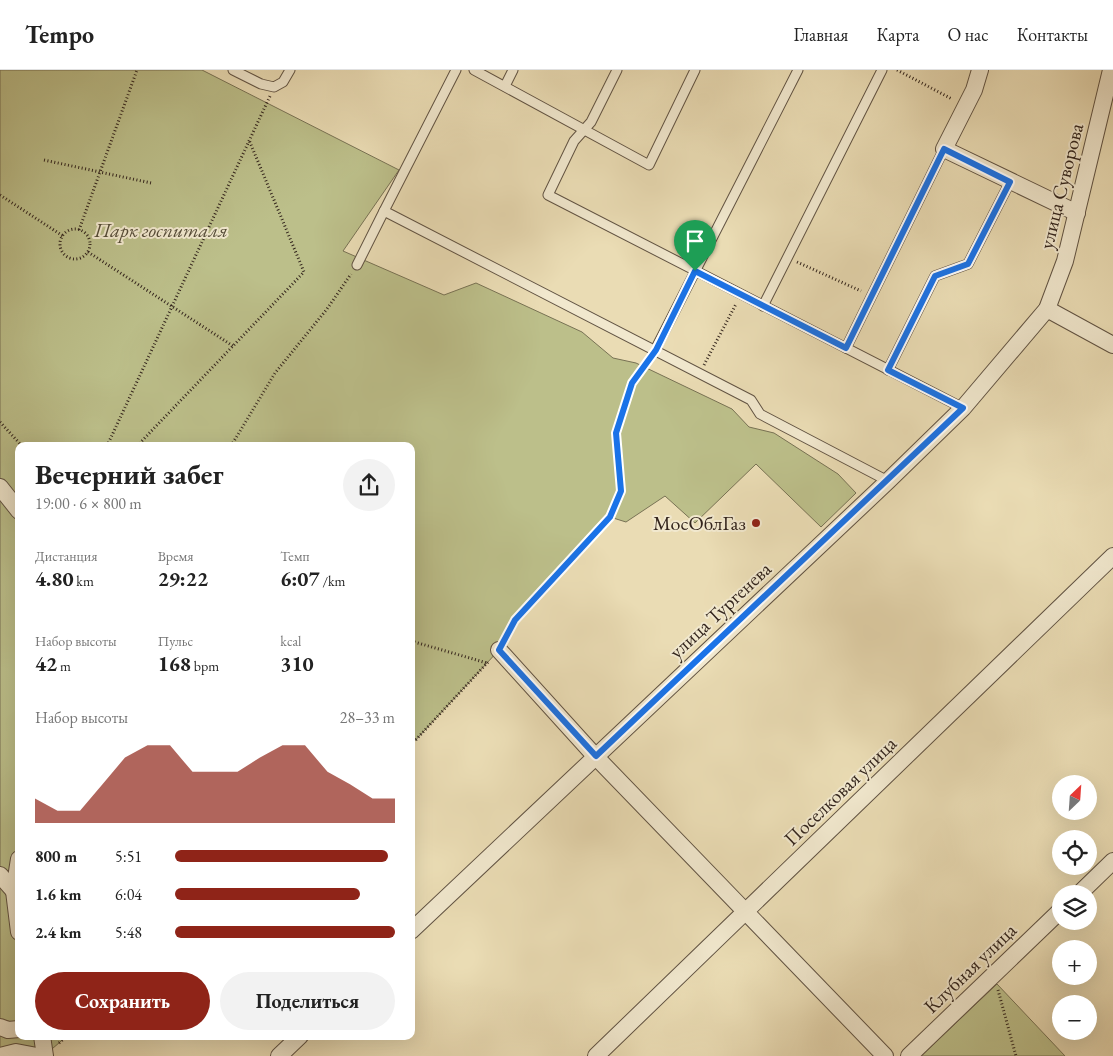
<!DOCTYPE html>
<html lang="ru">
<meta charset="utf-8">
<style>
:root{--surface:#fff;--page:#f2f2f2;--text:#222;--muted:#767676;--line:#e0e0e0;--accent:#8f2418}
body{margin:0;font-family:"EB Garamond",serif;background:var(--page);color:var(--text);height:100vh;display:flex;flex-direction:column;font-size:19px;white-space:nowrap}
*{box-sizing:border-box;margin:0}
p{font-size:16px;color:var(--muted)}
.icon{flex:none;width:28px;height:28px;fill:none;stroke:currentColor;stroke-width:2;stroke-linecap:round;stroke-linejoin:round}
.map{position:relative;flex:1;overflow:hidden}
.drawer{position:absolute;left:15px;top:372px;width:400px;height:598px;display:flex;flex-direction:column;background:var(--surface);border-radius:10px;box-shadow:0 5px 20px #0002}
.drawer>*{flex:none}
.needle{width:32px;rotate:25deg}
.tools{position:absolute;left:1052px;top:705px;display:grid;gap:10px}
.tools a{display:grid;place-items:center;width:45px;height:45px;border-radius:50%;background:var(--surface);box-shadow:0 5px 20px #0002;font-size:25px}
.pin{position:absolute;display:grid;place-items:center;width:42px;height:42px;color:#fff;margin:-51px -21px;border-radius:50% 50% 50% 0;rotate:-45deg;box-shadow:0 0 5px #0007}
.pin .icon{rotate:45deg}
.round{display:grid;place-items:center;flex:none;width:52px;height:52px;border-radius:26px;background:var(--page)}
.summary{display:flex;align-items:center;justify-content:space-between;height:85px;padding:0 20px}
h1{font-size:28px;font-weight:700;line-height:38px}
.metrics{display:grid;grid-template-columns:repeat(3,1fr);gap:8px;height:85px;padding:5px 20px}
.metrics div{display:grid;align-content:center}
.metrics b{font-size:21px;font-weight:700}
.metrics small{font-size:14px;font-weight:400}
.metrics p{font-size:14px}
.chart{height:140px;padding:10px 20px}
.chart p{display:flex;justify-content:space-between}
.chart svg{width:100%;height:90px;margin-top:5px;fill:var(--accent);opacity:.7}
.cta{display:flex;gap:10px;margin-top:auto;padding:10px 20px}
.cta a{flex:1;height:58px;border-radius:30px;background:var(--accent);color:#fff;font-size:20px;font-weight:700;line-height:58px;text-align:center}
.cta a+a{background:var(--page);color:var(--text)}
ul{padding:0 20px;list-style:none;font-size:16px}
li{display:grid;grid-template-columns:80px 60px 1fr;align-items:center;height:38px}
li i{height:12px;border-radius:6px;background:var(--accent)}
header{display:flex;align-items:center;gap:30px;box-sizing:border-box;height:70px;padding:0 25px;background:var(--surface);border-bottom:1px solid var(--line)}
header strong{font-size:24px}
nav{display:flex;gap:28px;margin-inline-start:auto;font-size:18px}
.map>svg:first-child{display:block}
.green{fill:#bcbf8a;stroke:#787254}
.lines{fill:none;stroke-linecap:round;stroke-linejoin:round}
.lane-casing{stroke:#615343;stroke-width:11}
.street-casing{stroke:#615343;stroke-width:18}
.path{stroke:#33251d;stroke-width:3;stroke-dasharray:1 2.5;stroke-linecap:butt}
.lane{stroke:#f1e8ce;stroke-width:9}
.street{stroke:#f1e8ce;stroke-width:16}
.route-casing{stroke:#fff;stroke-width:10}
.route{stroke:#1a73e8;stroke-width:6}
.poi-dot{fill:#8f2418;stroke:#f1e8ce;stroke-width:2}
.labels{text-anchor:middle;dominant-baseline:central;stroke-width:4;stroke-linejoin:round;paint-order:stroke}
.street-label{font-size:20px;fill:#33251d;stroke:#f1e8ce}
.park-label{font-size:20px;font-style:italic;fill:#554c38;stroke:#f1e8ce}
.poi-label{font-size:20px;fill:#33251d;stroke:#f1e8ce;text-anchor:end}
</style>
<header>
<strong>Tempo</strong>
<nav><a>Главная</a><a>Карта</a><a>О нас</a><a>Контакты</a></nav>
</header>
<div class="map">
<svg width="1113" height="986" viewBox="0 0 1113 986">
<rect width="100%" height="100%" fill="#eadcb4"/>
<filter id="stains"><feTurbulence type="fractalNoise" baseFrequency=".004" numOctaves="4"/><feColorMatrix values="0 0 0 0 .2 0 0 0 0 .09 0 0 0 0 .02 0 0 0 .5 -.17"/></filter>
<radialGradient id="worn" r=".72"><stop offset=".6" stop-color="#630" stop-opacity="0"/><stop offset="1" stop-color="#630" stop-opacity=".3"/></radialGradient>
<!-- green -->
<g class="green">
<path d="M 0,0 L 202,0 L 399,100 L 343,181 L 444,225 L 476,213 L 582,262 L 613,288 L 636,293 L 732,339 L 749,357 L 774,363 L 838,404 L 856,423 L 821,457 L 756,394 L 695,453 L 665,426 L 626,452 L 610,447 L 515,550 L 499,580 L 411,675 L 411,376 L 19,376 L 19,966 L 67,966 L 45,985 L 0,986 Z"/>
<path d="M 997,914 L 1065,986 L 921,986 Z"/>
</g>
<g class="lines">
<defs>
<g id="lane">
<path d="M 233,0 L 261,14 L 274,17 L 283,12 L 290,0"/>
<path d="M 456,0 L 384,141 L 751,330 L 760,344 L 888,411"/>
<path d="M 474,0 L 649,95 L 695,0"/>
<path d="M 617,0 L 591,52 L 574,71 L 548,125 L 963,338"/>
<path d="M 505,16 L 513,0"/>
<path d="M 357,195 L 384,141"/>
<path d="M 763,236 L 882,0"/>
<path d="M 846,278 L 944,79"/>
<path d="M 655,280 L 798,0"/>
<path d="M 888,300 L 935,206 L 968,194 L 1010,112"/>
</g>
<g id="street">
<path d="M 980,0 L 974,20 L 944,79 L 1077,143"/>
<path d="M 1047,239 L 1113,275"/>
<path d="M 0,417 L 19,441"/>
<path d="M 499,580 L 595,686 L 885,986"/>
<path d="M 19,789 L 14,821 L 19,862"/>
<path d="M 0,805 L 14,821"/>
<path d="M 1079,824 L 1113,791"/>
<path d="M 411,861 L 888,411 L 963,338 L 1047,239 L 1065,191 L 1111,0"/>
<path d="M 0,957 L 8,960 L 19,959"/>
<path d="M 42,966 L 45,986"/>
<path d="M 0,986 L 16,982 L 37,986"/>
<path d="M 279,986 L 300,966"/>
<path d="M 596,986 L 1113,486"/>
<path d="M 909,986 L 1061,840"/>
</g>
</defs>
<!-- lane casing -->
<use href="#lane" class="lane-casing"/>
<!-- street casing -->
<use href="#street" class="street-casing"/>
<!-- path -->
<g class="path">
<path d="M 897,0 L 952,29"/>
<path d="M 44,90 L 151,113"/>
<path d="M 0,125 L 63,166"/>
<circle cx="75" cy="174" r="15"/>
<path d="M 79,160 L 137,0"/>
<path d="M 88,182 L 233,276"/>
<path d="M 797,192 L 861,221"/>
<path d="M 704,295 L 736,234"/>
<path d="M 0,352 L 22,376"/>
<path d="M 107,376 L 270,26"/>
<path d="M 137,376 L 304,202 L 249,70"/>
<path d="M 231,376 L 275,303 L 327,239 L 351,204"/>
<path d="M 506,567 L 515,550 L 611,447 L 621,421 L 616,363 L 631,313 L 649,289"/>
<path d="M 411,571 L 487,593"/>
<path d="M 411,675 L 489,591"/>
<path d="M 998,920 L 1016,986"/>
<path d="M 59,973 L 67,966"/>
</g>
<!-- lane -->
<use href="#lane" class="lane"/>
<!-- street -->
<use href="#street" class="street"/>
</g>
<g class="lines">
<defs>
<path id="route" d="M 944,79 L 1010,112 L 968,194 L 935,206 L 888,300 L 963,338 L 596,686 L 499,580 L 515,550 L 610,447 L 621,421 L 616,363 L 632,313 L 656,280 L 695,201 L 846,278 Z"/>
</defs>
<!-- route casing -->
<use href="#route" class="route-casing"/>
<!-- route -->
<use href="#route" class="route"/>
</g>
<!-- markers -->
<circle class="poi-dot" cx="756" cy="453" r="5"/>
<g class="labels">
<!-- street labels -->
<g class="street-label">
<text transform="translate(1061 116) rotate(-76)">улица Суворова</text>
<text transform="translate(720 540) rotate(-43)">улица Тургенева</text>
<text transform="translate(840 721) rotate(-44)">Поселковая улица</text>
<text transform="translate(970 898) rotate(-44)">Клубная улица</text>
</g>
<!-- park labels -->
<g class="park-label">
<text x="161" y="160">Парк госпиталя</text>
</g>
<!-- poi labels -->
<g class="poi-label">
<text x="746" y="453">МосОблГаз</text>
</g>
</g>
<rect width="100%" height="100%" filter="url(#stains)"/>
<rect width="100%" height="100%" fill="url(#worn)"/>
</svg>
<div class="tools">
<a><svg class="needle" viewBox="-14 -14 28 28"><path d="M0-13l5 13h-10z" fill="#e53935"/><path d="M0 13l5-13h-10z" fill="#767676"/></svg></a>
<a><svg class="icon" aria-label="locate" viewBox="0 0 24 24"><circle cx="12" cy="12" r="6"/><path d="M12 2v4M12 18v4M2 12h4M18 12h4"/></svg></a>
<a><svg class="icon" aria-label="layers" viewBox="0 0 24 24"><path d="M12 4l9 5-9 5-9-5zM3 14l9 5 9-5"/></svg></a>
<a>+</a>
<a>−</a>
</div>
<div class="pin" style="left:695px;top:201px;background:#1e9e55"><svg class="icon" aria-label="arrive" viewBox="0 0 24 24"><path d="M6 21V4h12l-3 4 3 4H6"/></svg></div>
<section class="drawer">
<div class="summary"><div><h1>Вечерний забег</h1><p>19:00 · 6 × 800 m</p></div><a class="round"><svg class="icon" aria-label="share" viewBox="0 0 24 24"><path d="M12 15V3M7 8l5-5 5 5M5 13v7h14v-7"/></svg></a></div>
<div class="metrics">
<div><p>Дистанция</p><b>4.80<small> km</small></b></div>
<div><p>Время</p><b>29:22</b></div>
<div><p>Темп</p><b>6:07<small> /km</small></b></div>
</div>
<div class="metrics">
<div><p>Набор высоты</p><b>42<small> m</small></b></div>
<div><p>Пульс</p><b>168<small> bpm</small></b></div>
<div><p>kcal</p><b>310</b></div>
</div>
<div class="chart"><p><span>Набор высоты</span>28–33 m</p>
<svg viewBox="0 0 160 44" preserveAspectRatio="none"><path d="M0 44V32L10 38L20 38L30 25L40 12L50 6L60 6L70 19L80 19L90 19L100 12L110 6L120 6L130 19L140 25L150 32L160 32V44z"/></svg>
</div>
<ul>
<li><b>800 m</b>5:51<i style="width:97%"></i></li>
<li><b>1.6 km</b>6:04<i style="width:84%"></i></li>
<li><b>2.4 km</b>5:48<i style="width:100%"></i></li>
</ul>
<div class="cta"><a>Сохранить</a><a>Поделиться</a></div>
</section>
</div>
